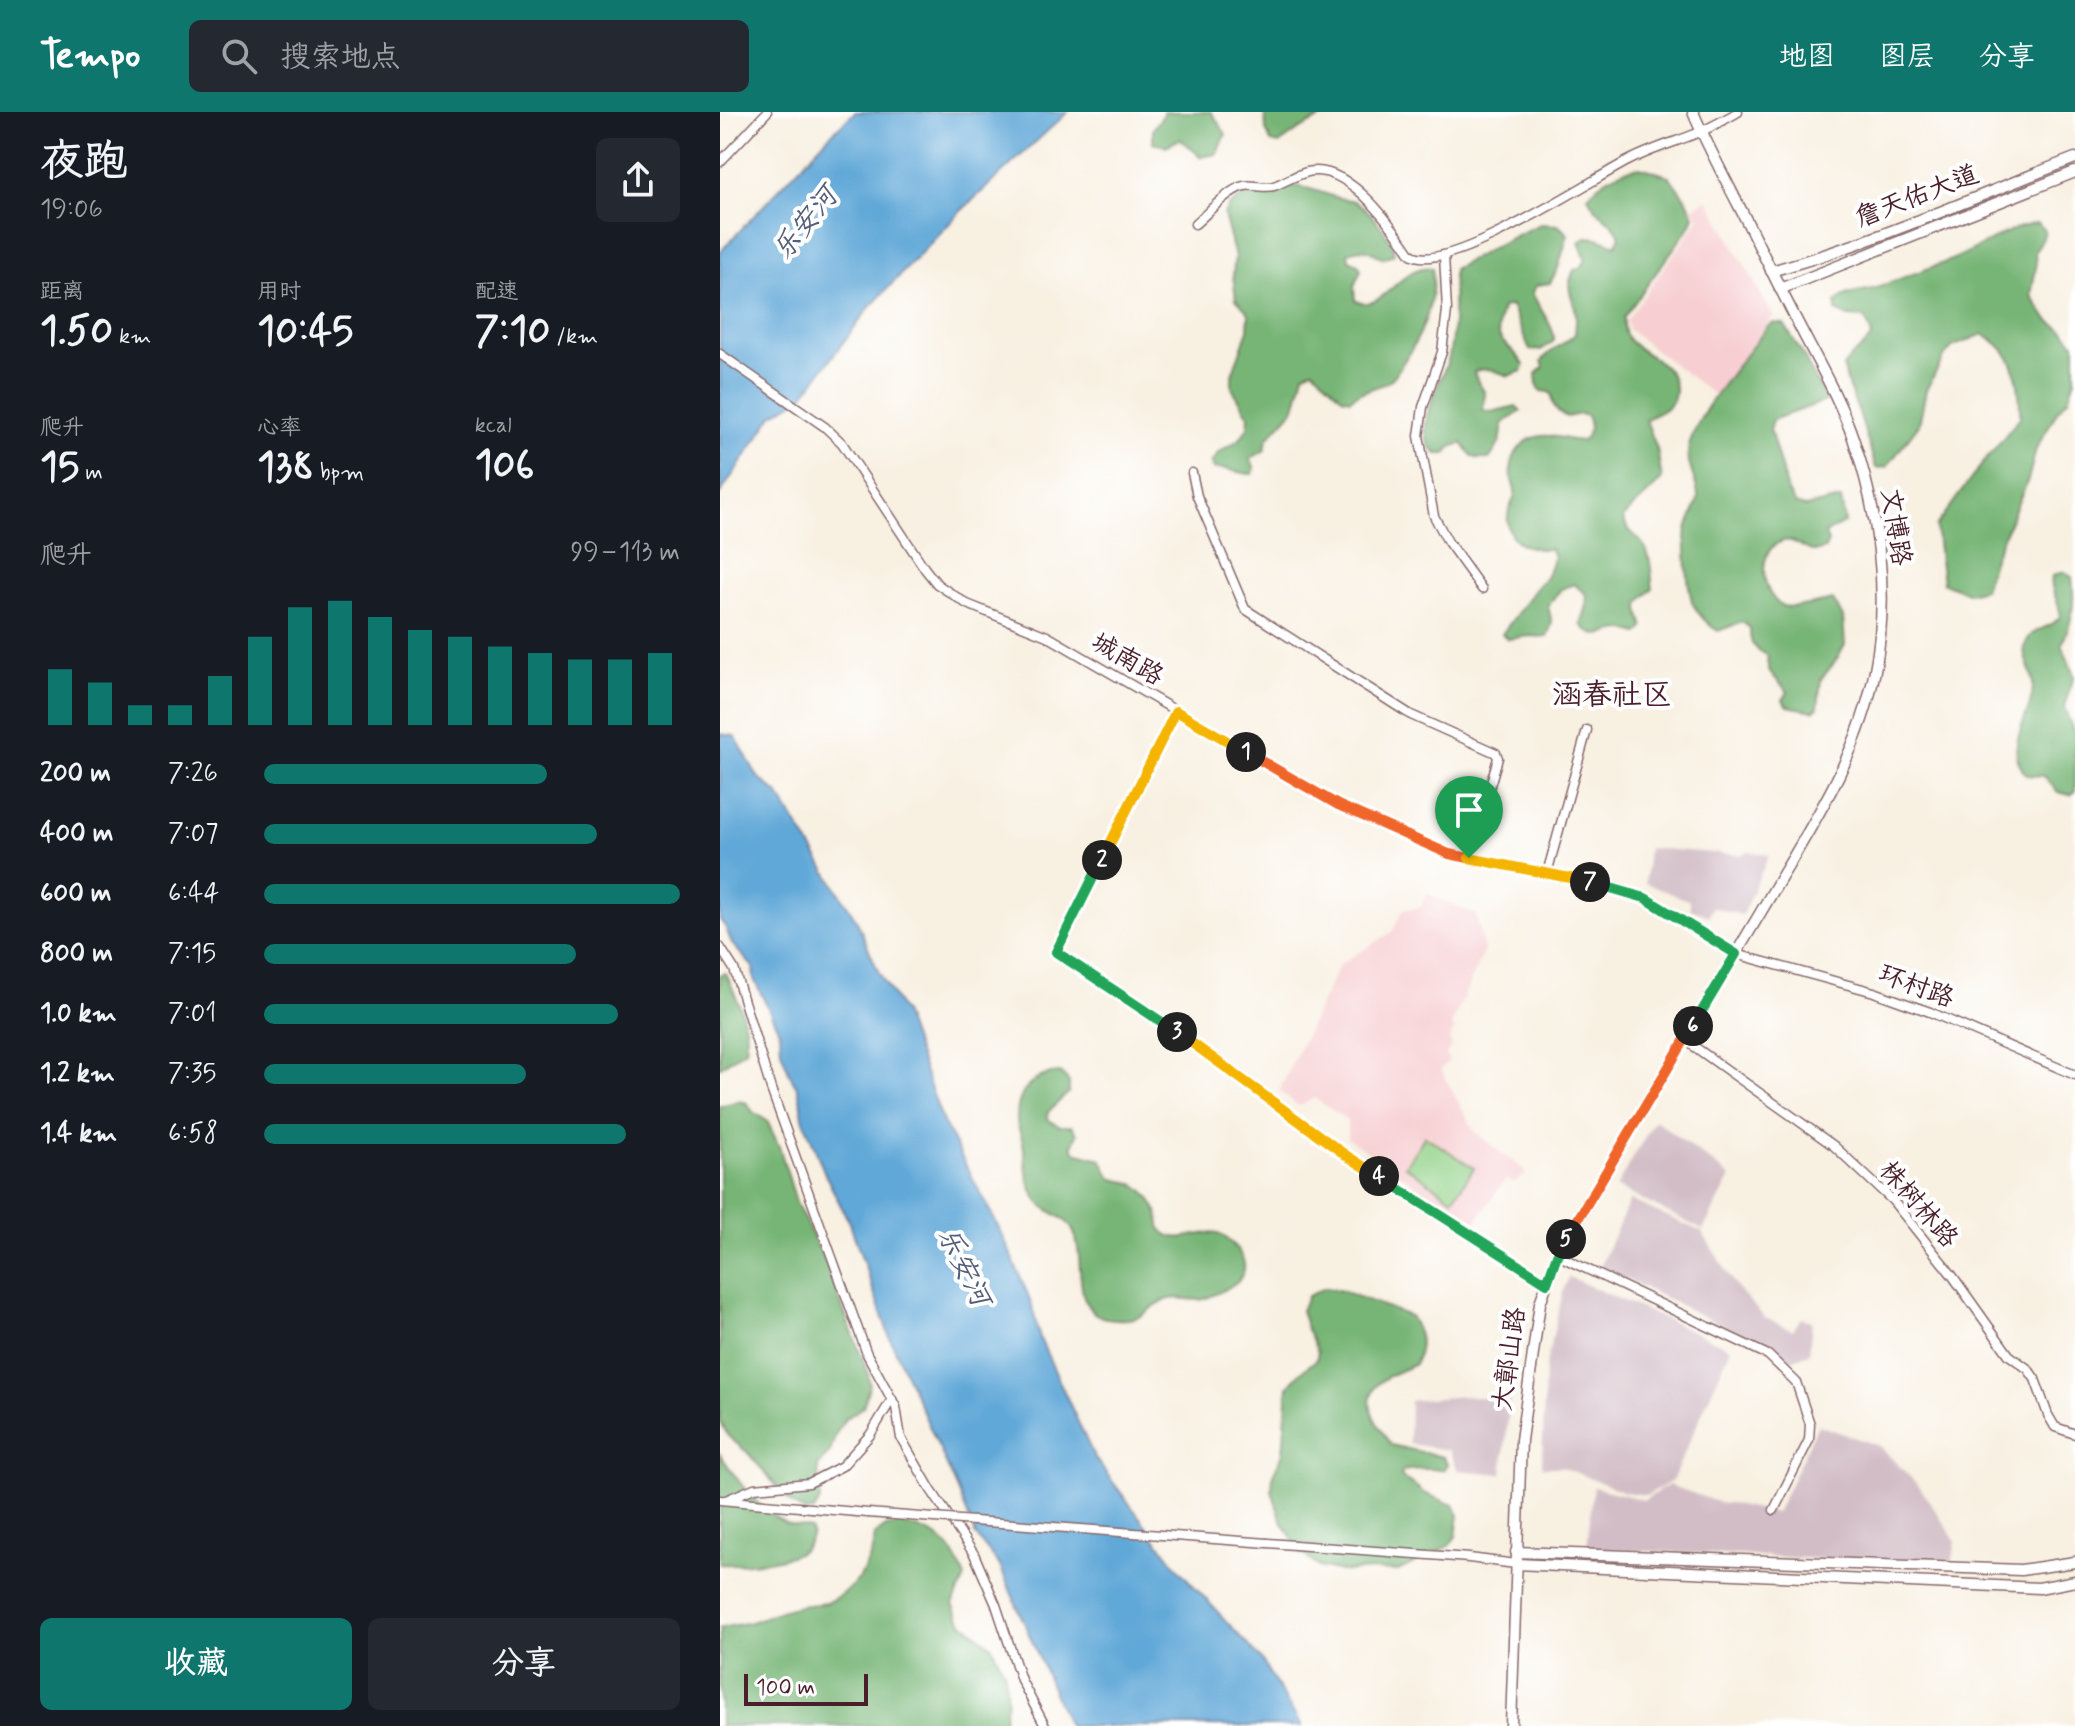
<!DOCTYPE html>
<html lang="zh">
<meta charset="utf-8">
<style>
:root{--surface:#171b24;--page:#242831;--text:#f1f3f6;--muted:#9ea1a6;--accent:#0f766e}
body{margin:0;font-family:Mynerve,"LXGW WenKai TC",sans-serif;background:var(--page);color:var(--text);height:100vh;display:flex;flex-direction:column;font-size:30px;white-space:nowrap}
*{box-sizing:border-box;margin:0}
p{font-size:26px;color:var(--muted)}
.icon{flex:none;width:44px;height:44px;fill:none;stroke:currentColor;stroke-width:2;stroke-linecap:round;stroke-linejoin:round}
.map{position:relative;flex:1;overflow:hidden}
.drawer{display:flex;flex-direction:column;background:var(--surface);width:720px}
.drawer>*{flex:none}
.scale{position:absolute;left:24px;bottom:20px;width:124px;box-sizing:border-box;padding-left:8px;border:4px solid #4a1f2b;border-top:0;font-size:22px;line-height:28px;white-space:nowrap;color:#4a1f2b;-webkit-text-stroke:6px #fff;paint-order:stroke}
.pin{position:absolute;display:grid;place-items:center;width:68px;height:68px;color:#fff;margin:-82px -34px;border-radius:50% 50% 50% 0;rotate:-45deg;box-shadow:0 0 8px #0007}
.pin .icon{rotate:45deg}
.km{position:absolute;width:40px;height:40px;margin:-20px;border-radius:50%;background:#222;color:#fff;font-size:22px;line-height:40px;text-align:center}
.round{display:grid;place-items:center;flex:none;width:84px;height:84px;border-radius:12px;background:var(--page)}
.overview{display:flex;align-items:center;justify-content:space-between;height:136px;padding:0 40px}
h1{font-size:44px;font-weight:700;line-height:60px}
.stats{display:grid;grid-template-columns:repeat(3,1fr);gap:12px;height:136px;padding:8px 40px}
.stats div{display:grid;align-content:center}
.stats b{font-size:40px;font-weight:700}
.stats small{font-size:22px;font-weight:400}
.stats p{font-size:22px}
.chart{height:224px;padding:16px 40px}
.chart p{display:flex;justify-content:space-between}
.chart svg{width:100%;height:144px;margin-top:8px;stroke:var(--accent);stroke-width:6}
.cta{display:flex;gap:16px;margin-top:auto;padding:16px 40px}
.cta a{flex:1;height:92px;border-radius:12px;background:var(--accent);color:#fff;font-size:32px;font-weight:700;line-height:92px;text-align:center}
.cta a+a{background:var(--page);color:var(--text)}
ul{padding:0 40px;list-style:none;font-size:26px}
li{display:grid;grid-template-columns:128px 96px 1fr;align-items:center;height:60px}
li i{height:20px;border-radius:10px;background:var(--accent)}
header{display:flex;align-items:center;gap:48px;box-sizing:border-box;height:112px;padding:0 40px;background:var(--accent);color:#fff}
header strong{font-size:38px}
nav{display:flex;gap:44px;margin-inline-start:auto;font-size:28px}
.search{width:560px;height:72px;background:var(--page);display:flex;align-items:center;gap:20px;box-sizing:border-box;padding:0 28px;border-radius:12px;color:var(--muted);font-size:30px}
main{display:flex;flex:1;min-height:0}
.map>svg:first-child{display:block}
.built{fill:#f7cfd2}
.industrial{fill:#d2bdc6}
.green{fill:#94d38a;stroke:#6f795a;stroke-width:2}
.forest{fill:#77b576;stroke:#606a50;stroke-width:2}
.water{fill:#61a8d8;stroke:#566482;stroke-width:2}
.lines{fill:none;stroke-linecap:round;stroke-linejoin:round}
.minor-casing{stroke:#87686b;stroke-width:11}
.major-casing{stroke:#87686b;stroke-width:13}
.minor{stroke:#fff;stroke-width:8}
.major{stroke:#fff;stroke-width:10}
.minor-bridge-casing{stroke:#87686b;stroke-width:11;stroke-linecap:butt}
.minor-bridge{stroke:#fff;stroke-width:8}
.split-1-casing{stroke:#fff;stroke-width:16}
.split-2-casing{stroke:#fff;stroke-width:16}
.split-3-casing{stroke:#fff;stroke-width:16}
.split-4-casing{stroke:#fff;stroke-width:16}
.split-5-casing{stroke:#fff;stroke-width:16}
.split-6-casing{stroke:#fff;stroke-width:16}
.split-7-casing{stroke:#fff;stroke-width:16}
.split-8-casing{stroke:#fff;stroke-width:16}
.split-1{stroke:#f0652b;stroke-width:10}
.split-2{stroke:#f5b400;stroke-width:10}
.split-3{stroke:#22a559;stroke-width:10}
.split-4{stroke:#f5b400;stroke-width:10}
.split-5{stroke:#22a559;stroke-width:10}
.split-6{stroke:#f0652b;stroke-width:10}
.split-7{stroke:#22a559;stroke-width:10}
.split-8{stroke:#f5b400;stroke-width:10}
.labels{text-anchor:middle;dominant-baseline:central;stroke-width:8;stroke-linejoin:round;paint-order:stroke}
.street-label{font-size:26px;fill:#4a1f2b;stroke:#fff}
.water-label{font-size:28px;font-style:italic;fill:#545d79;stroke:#fff}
.quarter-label{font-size:30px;fill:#4a1f2b;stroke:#fff}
</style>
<header>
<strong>Tempo</strong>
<div class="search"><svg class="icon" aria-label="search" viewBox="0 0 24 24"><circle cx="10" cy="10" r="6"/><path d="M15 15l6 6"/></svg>搜索地点</div>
<nav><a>地图</a><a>图层</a><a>分享</a></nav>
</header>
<main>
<section class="drawer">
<div class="overview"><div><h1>夜跑</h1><p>19:06</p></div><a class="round"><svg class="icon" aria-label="share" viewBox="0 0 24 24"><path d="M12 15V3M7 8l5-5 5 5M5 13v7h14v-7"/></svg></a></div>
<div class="stats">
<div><p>距离</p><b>1.50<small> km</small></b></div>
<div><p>用时</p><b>10:45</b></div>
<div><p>配速</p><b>7:10<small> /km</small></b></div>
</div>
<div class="stats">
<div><p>爬升</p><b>15<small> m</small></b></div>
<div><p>心率</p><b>138<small> bpm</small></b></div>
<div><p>kcal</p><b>106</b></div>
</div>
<div class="chart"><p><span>爬升</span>99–113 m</p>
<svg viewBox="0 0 160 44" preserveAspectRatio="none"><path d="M5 44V27M15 44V31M25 44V38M35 44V38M45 44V29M55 44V17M65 44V8M75 44V6M85 44V11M95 44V15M105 44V17M115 44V20M125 44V22M135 44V24M145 44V24M155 44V22"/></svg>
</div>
<ul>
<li><b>200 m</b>7:26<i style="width:68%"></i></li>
<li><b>400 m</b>7:07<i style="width:80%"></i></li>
<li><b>600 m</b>6:44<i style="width:100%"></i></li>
<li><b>800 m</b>7:15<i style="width:75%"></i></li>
<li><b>1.0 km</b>7:01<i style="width:85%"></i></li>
<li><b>1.2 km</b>7:35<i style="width:63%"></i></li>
<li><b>1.4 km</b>6:58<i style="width:87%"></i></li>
</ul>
<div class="cta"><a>收藏</a><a>分享</a></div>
</section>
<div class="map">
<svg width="1355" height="1614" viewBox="0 0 1355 1614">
<rect width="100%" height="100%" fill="#fff"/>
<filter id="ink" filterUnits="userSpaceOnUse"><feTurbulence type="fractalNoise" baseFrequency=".0125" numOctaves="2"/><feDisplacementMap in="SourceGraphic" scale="16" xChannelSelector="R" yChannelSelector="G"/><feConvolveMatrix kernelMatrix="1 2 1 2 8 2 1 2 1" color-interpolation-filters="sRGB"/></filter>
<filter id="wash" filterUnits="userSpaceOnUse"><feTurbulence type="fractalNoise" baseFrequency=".006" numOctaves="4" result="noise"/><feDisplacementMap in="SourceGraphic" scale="32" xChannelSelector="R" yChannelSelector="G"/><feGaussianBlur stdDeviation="1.8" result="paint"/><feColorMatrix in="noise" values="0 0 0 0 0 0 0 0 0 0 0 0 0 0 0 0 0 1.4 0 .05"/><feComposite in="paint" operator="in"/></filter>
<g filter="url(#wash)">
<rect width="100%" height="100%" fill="#f8f0e1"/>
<!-- built -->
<g class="built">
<path d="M 988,87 L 1053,204 L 994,283 L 909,218 L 906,209 L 979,107 L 973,96 Z"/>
<path d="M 707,781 L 756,803 L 764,838 L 731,914 L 735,917 L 729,927 L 732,934 L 726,942 L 729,948 L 721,958 L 755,1020 L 802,1057 L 806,1063 L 794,1071 L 786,1067 L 754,1112 L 627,1026 L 627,1008 L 594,986 L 579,994 L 559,979 L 619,853 L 672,820 L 683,798 L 701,795 Z"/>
</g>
<!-- industrial -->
<g class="industrial">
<path d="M 928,736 L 1020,743 L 1029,739 L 1049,743 L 1022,803 L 992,795 L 989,804 L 970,797 L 970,789 L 925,771 Z"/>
<path d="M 935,1008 L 1011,1065 L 983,1118 L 896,1075 Z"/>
<path d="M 910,1088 L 982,1120 L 1017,1176 L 1045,1206 L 1073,1218 L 1081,1206 L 1092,1209 L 1089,1241 L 1072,1248 L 880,1154 Z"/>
<path d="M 849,1165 L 1011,1236 L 952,1369 L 927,1383 L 905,1380 L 842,1355 L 822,1355 L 825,1257 L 844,1176 Z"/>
<path d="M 742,1284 L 790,1288 L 782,1362 L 738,1358 L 729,1338 L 689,1332 L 690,1289 Z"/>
<path d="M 1098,1313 L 1159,1334 L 1199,1374 L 1236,1429 L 1232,1453 L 867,1436 L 873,1375 L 924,1388 L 949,1373 L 1003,1392 L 1009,1391 L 1056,1401 Z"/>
</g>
<!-- green -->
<path class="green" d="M 705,1024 L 754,1056 L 733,1087 L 685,1054 Z"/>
<!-- forest -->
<g class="forest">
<path d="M 443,0 L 491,0 L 506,22 L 496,42 L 481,45 L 460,27 L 446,34 L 433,31 L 433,17 L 444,2 Z"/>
<path d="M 545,0 L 606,0 L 604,4 L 580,17 L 559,32 L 551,30 L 546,18 Z"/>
<path d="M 920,55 L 949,64 L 968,90 L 974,104 L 970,114 L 904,205 C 903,214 904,222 910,229 C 925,245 949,248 954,272 C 956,277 955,285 952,290 C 946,300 934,301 926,308 L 937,337 L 942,367 C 930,382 915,391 903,406 C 905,419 920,425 926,437 C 932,448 931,465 933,477 C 915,491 917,494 924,515 L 919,522 C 914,521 910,519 905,518 C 886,517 878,533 861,512 L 866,497 L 867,483 L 854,472 L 841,477 L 828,494 L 832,511 L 827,525 L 809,524 L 788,527 L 782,522 L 819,472 L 826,466 L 834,444 L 830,437 C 804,438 782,428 789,398 C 791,391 796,386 795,380 C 795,376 793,372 792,368 C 789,353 794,338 807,329 C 826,317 844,329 863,329 C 869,320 872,314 867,304 L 860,302 L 847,305 C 837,300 832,295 832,283 L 829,280 L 821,279 L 817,272 L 816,262 L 824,255 L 822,249 C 829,237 845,233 855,222 C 856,214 857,204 855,196 C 850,178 846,177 854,158 L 861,155 L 866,148 L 859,130 L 866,125 L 877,126 L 896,133 L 900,124 C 892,106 875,103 868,84 C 880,68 900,58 920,55 Z"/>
<path d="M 573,74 C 588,75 600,80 615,85 C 621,87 628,87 634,89 C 648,95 674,128 674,142 L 663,146 C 650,139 642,133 628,141 L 629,148 L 638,152 L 641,158 L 634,174 L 635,188 C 662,205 681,150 712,156 C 716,190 702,222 684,249 C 679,256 676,264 669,269 C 656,277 641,278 630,287 L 622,285 L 593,257 L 584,262 L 575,296 L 547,327 L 545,338 L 530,347 L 535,356 L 533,362 C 518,362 509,355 494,357 L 491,351 L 499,340 L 520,327 L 528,315 L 529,304 L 512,276 L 512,263 L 528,218 L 529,201 L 516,187 L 513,163 L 515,145 L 504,103 L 509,94 L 525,82 L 555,82 Z"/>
<path d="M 1317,111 L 1325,118 L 1323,126 L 1315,140 L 1316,155 L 1311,183 L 1327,207 L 1344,219 L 1355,232 L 1355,267 L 1348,287 L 1338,298 L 1316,337 L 1308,368 L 1275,443 L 1264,477 L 1249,481 L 1223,471 L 1216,414 L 1256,360 L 1300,305 C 1300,271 1297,239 1263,222 L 1232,235 L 1224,245 L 1206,278 L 1199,312 L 1167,355 L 1156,356 L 1139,301 L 1127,271 L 1123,254 C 1133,241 1144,237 1152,224 L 1145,206 L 1128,205 L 1116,199 L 1116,190 C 1129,177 1146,181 1162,174 C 1185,164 1208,157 1231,148 C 1259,137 1288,115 1317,111 Z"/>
<path d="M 821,112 L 838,113 L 848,122 L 838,156 L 830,171 L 817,173 L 812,180 C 818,196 835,214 834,229 L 821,238 L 810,238 L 791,194 L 782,196 C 770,237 788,226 804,253 L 802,259 L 789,264 C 778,260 765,254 754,260 L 758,270 L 765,281 L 763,298 L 771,300 L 796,294 L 801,299 L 782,312 C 783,327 778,335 769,347 C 753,348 751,344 742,331 L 731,335 L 726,342 L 717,342 C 688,320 722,271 729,245 C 735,219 733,183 733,157 C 762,142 791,124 821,112 Z"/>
<path d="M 1053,211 L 1064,212 L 1084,245 L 1106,289 L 1052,308 L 1050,318 L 1068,380 L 1075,392 L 1085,395 L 1121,387 L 1125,410 L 1105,422 L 1108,430 L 1105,437 C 1102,438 1096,439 1093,439 C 1079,436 1073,423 1058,431 C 1036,442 1042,485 1063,494 C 1074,498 1101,490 1113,488 L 1123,505 L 1125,533 L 1115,550 L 1101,567 L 1098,595 L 1093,599 L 1068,594 L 1063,588 L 1068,580 C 1058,567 1044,561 1048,544 C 1033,534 1030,535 1030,516 L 1022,510 L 998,519 C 988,513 978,502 973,492 C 968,479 964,433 967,418 C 969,407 979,394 978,383 C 976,366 965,351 969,334 C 977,300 1025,245 1047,215 Z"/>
<path d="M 1343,460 L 1352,465 C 1355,493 1353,507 1342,532 L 1354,564 L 1344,595 L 1355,624 L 1355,680 L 1350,683 L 1338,680 L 1324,664 L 1306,663 C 1281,632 1313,606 1313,573 C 1313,558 1300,544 1306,531 C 1313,517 1319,519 1330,513 C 1334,511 1337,508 1340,505 C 1341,490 1329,479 1332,464 Z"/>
<path d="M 6,861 C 16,884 30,912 25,938 L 0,955 L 0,862 Z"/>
<path d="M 340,961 L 349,970 L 349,980 L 327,1001 L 329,1008 L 339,1014 L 352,1014 L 357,1022 L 352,1034 L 355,1040 L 381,1047 L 391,1066 C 398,1069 408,1069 414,1072 C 425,1077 437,1094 439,1106 C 440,1112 439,1117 445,1121 C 461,1133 480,1117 498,1122 C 506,1124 512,1131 517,1137 C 538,1165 509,1176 487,1186 C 473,1192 460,1182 446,1188 C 423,1197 427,1209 397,1207 C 390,1207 380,1205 374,1201 C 353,1185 366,1139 351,1115 C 345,1104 326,1100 318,1089 C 305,1069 307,1053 303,1031 C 302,1023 297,1016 297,1008 C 296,980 313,962 340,961 Z"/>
<path d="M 19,989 L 27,991 L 33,1000 L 47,1009 L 59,1034 L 77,1093 L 102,1143 L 148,1261 L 150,1272 L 143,1295 L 125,1307 L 116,1322 L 110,1340 L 98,1354 L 100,1389 L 94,1399 L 85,1400 L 71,1391 L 28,1341 L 9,1325 L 0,1309 L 0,994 Z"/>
<path d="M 604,1176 L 623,1179 L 690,1204 C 701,1223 703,1231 695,1252 C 684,1258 669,1262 660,1270 C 638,1289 658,1314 671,1333 L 723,1345 L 727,1352 L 725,1357 C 710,1358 697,1355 683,1359 L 681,1363 L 685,1368 L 693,1372 L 704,1381 L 733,1393 L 739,1403 L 736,1424 L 729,1434 L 678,1459 L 651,1458 L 622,1460 L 599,1455 L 579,1439 L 562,1409 L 552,1379 L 553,1363 L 563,1341 L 568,1274 L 581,1260 L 596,1248 L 598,1240 L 587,1218 L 581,1198 L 588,1184 Z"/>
<path d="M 0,1342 C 18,1369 35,1395 65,1411 C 72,1414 82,1414 90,1417 L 92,1421 C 90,1428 88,1433 82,1438 C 69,1449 18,1453 0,1452 Z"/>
<path d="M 181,1412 C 218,1421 232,1430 245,1466 L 233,1492 L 241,1509 L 272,1534 L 285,1562 L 287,1589 L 282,1614 L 0,1614 L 0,1516 L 31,1510 L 60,1499 L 80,1494 L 106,1491 L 123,1482 L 140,1466 L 151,1443 L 155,1423 L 166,1415 Z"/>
</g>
<!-- water -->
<g class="water">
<path d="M 135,0 L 348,0 L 241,99 L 150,195 L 82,285 L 53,303 L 0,382 L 0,140 L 108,25 Z"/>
<path d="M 0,622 L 15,624 L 38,665 L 58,682 L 137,809 L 158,859 L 183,900 L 223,1010 L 283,1124 L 311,1190 L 320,1227 L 374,1345 L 461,1460 L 540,1546 L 582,1614 L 348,1614 L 280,1454 L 256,1424 L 237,1376 L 171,1229 L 130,1112 L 105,1062 L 83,1006 L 80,986 L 77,975 L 70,963 L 61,939 L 60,921 L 34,867 L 33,855 L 12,832 L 6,816 L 0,808 Z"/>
</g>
</g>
<g filter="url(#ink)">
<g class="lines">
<defs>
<g id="minor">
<path d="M 0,50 L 47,0"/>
<path d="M 475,112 C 487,102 509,77 524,74 C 534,72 544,77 554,74 C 567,69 582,59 595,59 C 633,58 672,114 691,142 C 724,165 871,68 906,50 C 930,37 956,30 980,20 C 993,14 1006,7 1018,0"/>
<path d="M 724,144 L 727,198 L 722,240 L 703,295 L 699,324 L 714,404 L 728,430 L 762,477"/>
<path d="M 0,242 L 105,315 L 122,331 L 205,457 L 217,472 L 247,492 L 327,524 L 618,693 L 729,742 L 902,778 L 925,786 L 1016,842 L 1154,880 L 1210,900 L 1355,963"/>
<path d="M 472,361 L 477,384 L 525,497 L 691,603 L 776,641 L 778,646 L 749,746"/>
<path d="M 456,599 L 336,840 L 478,934 L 627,1044 L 827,1171"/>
<path d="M 827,761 L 867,618"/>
<path d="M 0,835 L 14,857 L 51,977 L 147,1242 L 176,1295 L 181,1326 L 211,1378 L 254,1442 L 276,1493 L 301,1568 L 325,1614"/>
<path d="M 965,928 L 1114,1034 L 1173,1089 L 1232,1163 L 1289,1243 L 1308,1257 L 1315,1267 L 1328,1303 L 1335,1315 L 1355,1322"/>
<path d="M 837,1143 L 1048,1243 L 1076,1270 L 1090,1312 L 1089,1328 L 1054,1398"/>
<path d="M 0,1388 L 148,1401"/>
<path d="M 6,1388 L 34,1376 L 89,1371 L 122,1354 L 150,1323 L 172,1287"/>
<path d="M 548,1431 L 749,1446 L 796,1452"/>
</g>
<g id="major">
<path d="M 1051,159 C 1156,130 1254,85 1355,46"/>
<path d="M 1060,177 L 1355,60"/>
<path d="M 796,1440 L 1301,1458 L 1355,1450"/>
<path d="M 796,1452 L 1319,1476 L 1355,1469"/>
<path d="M 791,1614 L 801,1328 L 820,1191 L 837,1143 C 905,1028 974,914 1042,798 C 1086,722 1139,646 1155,558 C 1170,481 1158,400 1133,326 C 1120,288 1099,252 1081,217 C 1059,175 1039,133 1018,92 C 1002,61 986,31 973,0"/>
</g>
</defs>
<!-- minor casing -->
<use href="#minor" class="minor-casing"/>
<!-- major casing -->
<use href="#major" class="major-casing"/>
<!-- minor -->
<use href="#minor" class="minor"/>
<!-- major -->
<use href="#major" class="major"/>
<defs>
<path id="minor-bridge" d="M 148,1401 L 548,1431"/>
</defs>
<!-- minor-bridge casing -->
<use href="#minor-bridge" class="minor-bridge-casing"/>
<!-- minor-bridge -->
<use href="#minor-bridge" class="minor-bridge"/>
</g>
</g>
<g class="lines" filter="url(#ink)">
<defs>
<path id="split-1" d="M 526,640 L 618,693 L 729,742 L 749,746"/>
<path id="split-2" d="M 382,748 L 456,599 L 526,640"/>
<path id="split-3" d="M 382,748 L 336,840 L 457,920"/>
<path id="split-4" d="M 457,920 L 627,1044 L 659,1064"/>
<path id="split-5" d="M 659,1064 L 827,1171 L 837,1143 L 846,1127"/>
<path id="split-6" d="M 846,1127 L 973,914"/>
<path id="split-7" d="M 870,770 L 925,786 L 1016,842 L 973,914"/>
<path id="split-8" d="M 749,746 L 870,770"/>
</defs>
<!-- split-1 casing -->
<use href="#split-1" class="split-1-casing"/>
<!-- split-2 casing -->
<use href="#split-2" class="split-2-casing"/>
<!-- split-3 casing -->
<use href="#split-3" class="split-3-casing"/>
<!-- split-4 casing -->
<use href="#split-4" class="split-4-casing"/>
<!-- split-5 casing -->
<use href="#split-5" class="split-5-casing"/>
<!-- split-6 casing -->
<use href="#split-6" class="split-6-casing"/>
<!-- split-7 casing -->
<use href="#split-7" class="split-7-casing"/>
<!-- split-8 casing -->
<use href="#split-8" class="split-8-casing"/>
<!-- split-1 -->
<use href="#split-1" class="split-1"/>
<!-- split-2 -->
<use href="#split-2" class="split-2"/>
<!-- split-3 -->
<use href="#split-3" class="split-3"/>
<!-- split-4 -->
<use href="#split-4" class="split-4"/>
<!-- split-5 -->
<use href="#split-5" class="split-5"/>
<!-- split-6 -->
<use href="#split-6" class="split-6"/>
<!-- split-7 -->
<use href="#split-7" class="split-7"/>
<!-- split-8 -->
<use href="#split-8" class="split-8"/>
</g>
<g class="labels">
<!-- street labels -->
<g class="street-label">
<text transform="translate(1197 85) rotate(-21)">詹天佑大道</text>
<text transform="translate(1175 415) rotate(81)">文博路</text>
<text transform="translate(407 548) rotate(30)">城南路</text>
<text transform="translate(1196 875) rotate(20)">环村路</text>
<text transform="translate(1198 1093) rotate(49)">株树林路</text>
<text transform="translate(790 1247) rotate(-82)">大鄣山路</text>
</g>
<!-- water labels -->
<g class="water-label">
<text transform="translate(86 112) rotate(-51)">乐安河</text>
<text transform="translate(243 1155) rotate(64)">乐安河</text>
</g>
<!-- quarter labels -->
<g class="quarter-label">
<text x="892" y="583">涵春社区</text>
</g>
</g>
</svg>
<div class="scale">100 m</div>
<div class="pin" style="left:749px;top:746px;background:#1e9e55"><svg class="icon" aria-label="arrive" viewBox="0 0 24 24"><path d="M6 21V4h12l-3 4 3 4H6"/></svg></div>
<b class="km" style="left:526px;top:640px">1</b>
<b class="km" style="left:382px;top:748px">2</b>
<b class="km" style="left:457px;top:920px">3</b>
<b class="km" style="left:659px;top:1064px">4</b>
<b class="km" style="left:846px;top:1127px">5</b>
<b class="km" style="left:973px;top:914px">6</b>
<b class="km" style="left:870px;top:770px">7</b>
</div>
</main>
